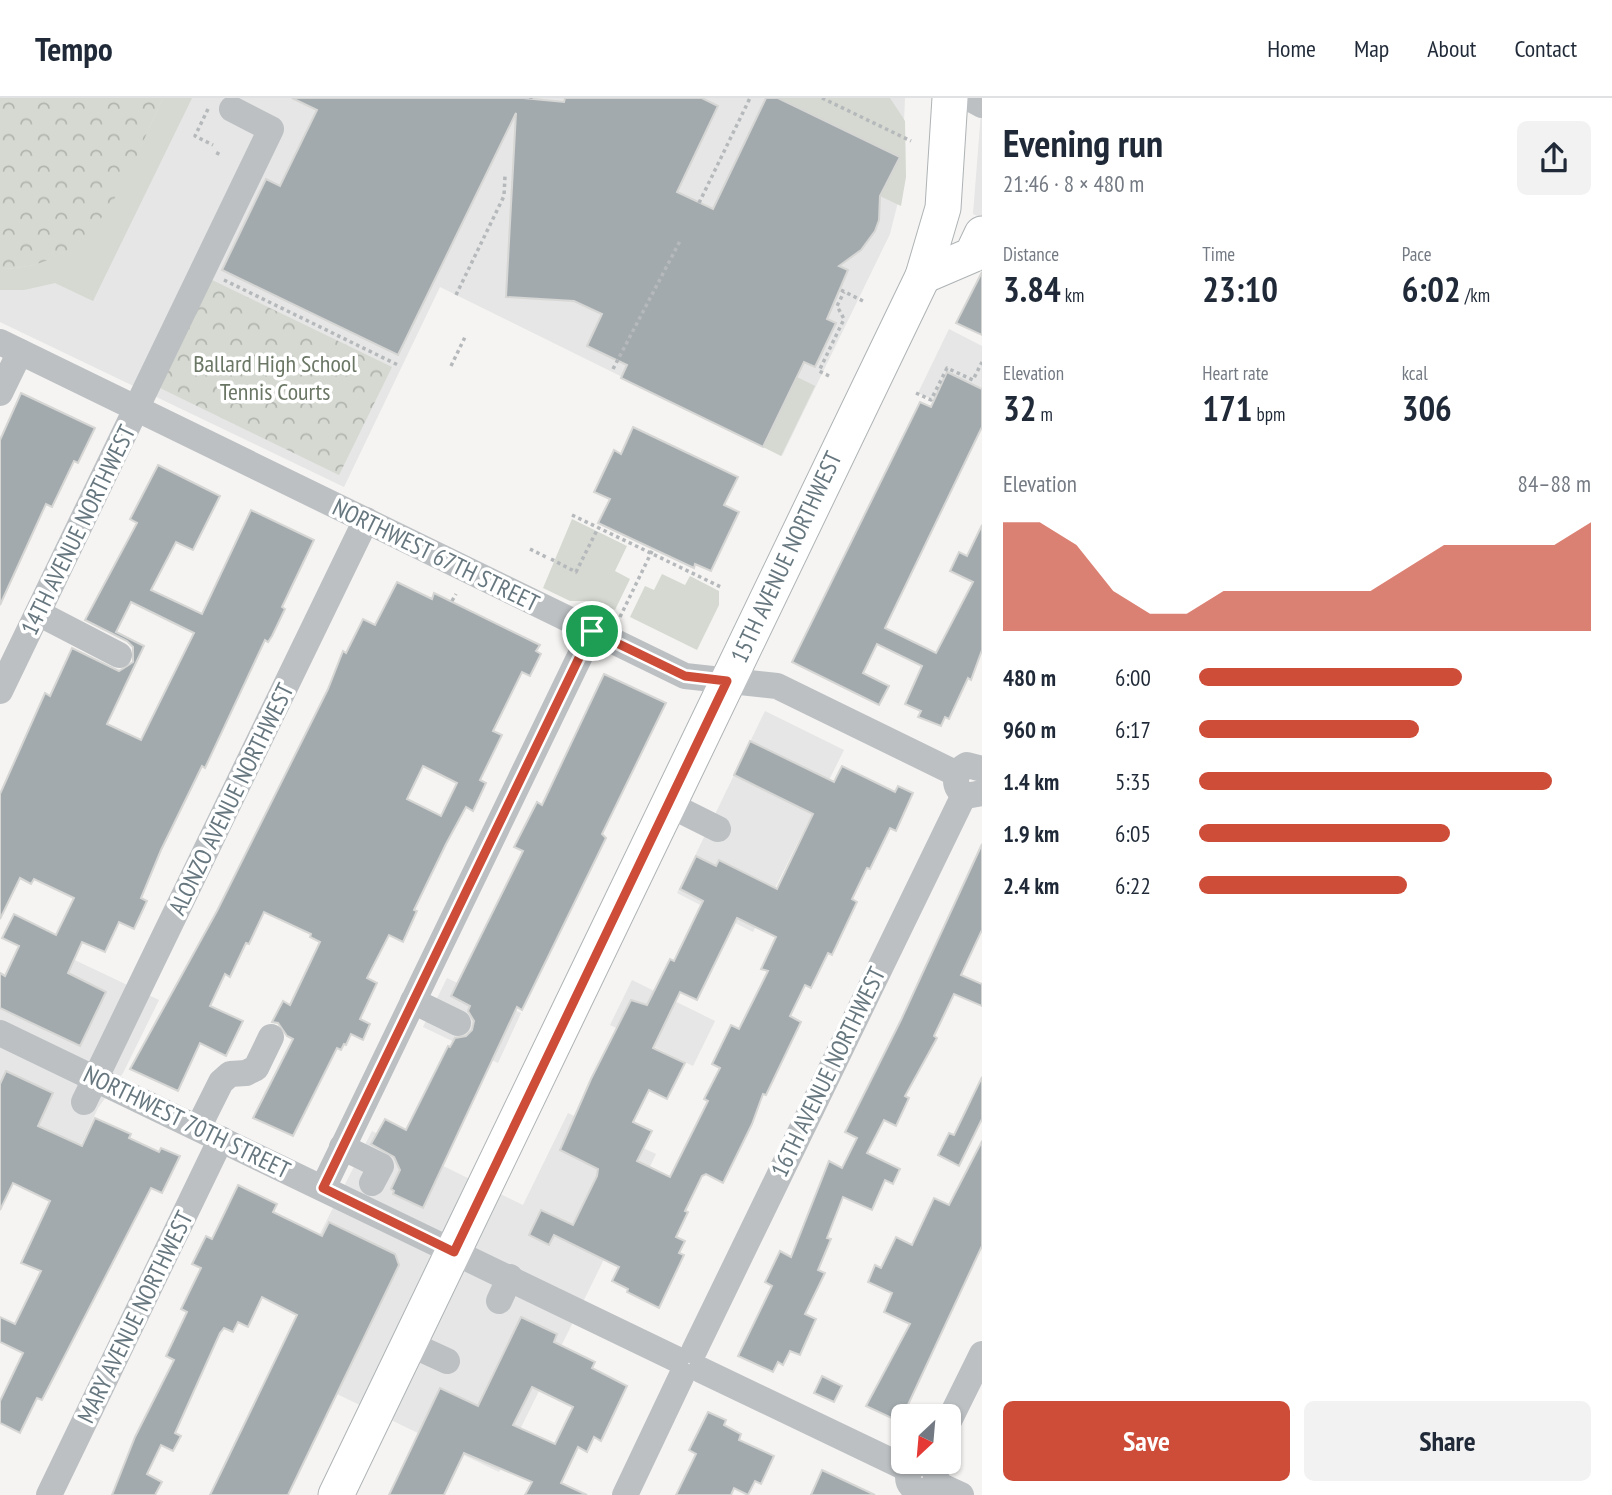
<!DOCTYPE html>
<meta charset="utf-8">
<style>
:root{--surface:#fff;--page:#f2f2f3;--text:#1f2937;--muted:#747a83;--line:#e0e1e3;--accent:#cd4d39}
body{margin:0;font-family:"PT Sans Narrow",sans-serif;background:var(--page);color:var(--text);height:100vh;display:flex;flex-direction:column;font-size:26px;white-space:nowrap}
*{box-sizing:border-box;margin:0}
p{font-size:23px;color:var(--muted)}
.icon{flex:none;width:38px;height:38px;fill:none;stroke:currentColor;stroke-width:2;stroke-linecap:round;stroke-linejoin:round}
.map{position:relative;flex:1;overflow:hidden}
.panel{display:flex;flex-direction:column;background:var(--surface);width:630px}
.panel>*{flex:none}
.needle{width:46px;rotate:206deg}
.buttons{position:absolute;left:891px;top:1306px;display:grid;gap:14px}
.buttons a{display:grid;place-items:center;width:70px;height:70px;border-radius:10px;background:var(--surface);box-shadow:0 2px 5px #0004;font-size:35px}
.pin{position:absolute;display:grid;place-items:center;width:60px;height:60px;color:#fff;margin:-30px;border:4px solid #fff;border-radius:50%;box-shadow:0 2px 7px #0007}
.round{display:grid;place-items:center;flex:none;width:74px;height:74px;border-radius:10px;background:var(--page)}
.overview{display:flex;align-items:center;justify-content:space-between;height:119px;padding:0 21px}
h1{font-size:38px;font-weight:600;line-height:52px}
.figures{display:grid;grid-template-columns:repeat(3,1fr);gap:10px;height:119px;padding:7px 21px}
.figures div{display:grid;align-content:center}
.figures b{font-size:35px;font-weight:600}
.figures small{font-size:19px;font-weight:400}
.figures p{font-size:19px}
.chart{height:196px;padding:14px 21px}
.chart p{display:flex;justify-content:space-between}
.chart svg{width:100%;height:126px;margin-top:7px;fill:var(--accent);opacity:.7}
.action{display:flex;gap:14px;margin-top:auto;padding:14px 21px}
.action a{flex:1;height:80px;border-radius:10px;background:var(--accent);color:#fff;font-size:28px;font-weight:600;line-height:80px;text-align:center}
.action a+a{background:var(--page);color:var(--text)}
ul{padding:0 21px;list-style:none;font-size:23px}
li{display:grid;grid-template-columns:112px 84px 1fr;align-items:center;height:52px}
li i{height:18px;border-radius:9px;background:var(--accent)}
header{display:flex;align-items:center;gap:42px;box-sizing:border-box;height:98px;padding:0 35px;background:var(--surface);border-bottom:2px solid var(--line)}
header strong{font-size:33px}
nav{display:flex;gap:38px;margin-inline-start:auto;font-size:24px}
main{display:flex;flex:1;min-height:0}
.map>svg:first-child{display:block}
.built{fill:#e5e6e5}
.green{fill:#d5d9d1}
.park{fill:url(#park-crowns)}
.building{fill:#a2aaae;stroke:#d6d6d4;stroke-width:2;fill-rule:evenodd}
.lines{fill:none;stroke-linecap:round;stroke-linejoin:round}
.major-casing{stroke:#aeb3b5;stroke-width:37}
.path{stroke:#b6b9bb;stroke-width:3.5;stroke-dasharray:3.5 3.5;stroke-linecap:butt}
.minor{stroke:#bcc0c3;stroke-width:26}
.major{stroke:#fff;stroke-width:35}
.route-casing{stroke:#fff;stroke-width:14}
.route{stroke:#cd4d39;stroke-width:9}
.labels{text-anchor:middle;dominant-baseline:central;stroke-width:7;stroke-linejoin:round;paint-order:stroke}
.park-label{font-size:24px;fill:#6b7765;stroke:#fff}
.street-label{font-size:24px;fill:#67777f;stroke:#fff}
</style>
<header>
<strong>Tempo</strong>
<nav><a>Home</a><a>Map</a><a>About</a><a>Contact</a></nav>
</header>
<main>
<div class="map">
<svg width="982" height="1397" viewBox="0 0 982 1397">
<defs>
<pattern id="park-crowns" width="20" height="18" patternUnits="userSpaceOnUse" patternTransform="scale(1.75)"><rect width="20" height="18" fill="#d5d9d1"/><path d="M2 6a3 3 0 1 1 6 0M12 15a3 3 0 1 1 6 0" fill="none" stroke="#b1b5af"/></pattern>
</defs>
<rect width="100%" height="100%" fill="#f5f4f2"/>
<!-- built -->
<g class="built">
<path d="M 0,0 L 905,0 L 901,92 L 890,136 L 782,358 L 440,189 L 344,389 L 0,224 Z"/>
<path d="M 982,2 L 982,120 L 973,116 Z"/>
<path d="M 949,231 L 982,248 L 982,325 L 918,295 Z"/>
<path d="M 765,613 L 844,652 L 753,834 L 677,795 Z"/>
<path d="M 24,838 L 159,902 L 123,975 L 98,1010 L 73,1064 L 0,1030 L 0,874 L 5,876 Z"/>
<path d="M 447,880 L 521,915 L 498,965 L 423,929 Z"/>
<path d="M 632,882 L 715,923 L 693,968 L 610,927 Z"/>
<path d="M 568,1015 L 656,1056 L 499,1374 L 337,1296 L 301,1173 L 372,1033 L 523,1107 Z"/>
</g>
<!-- green -->
<g class="green">
<path d="M 163,0 L 192,0 L 93,203 L 55,185 L 24,192 L 0,192 L 0,171 C 101,170 126,76 163,0 Z"/>
<path d="M 778,0 L 890,0 L 905,23 L 906,79 L 901,108 L 880,98 L 899,59 Z"/>
<path d="M 797,279 L 815,288 L 781,358 L 763,349 Z"/>
<path d="M 572,421 L 627,448 L 615,473 L 630,481 L 615,512 L 595,503 L 570,503 L 543,490 Z"/>
<path d="M 662,476 L 685,487 L 690,478 L 719,493 L 719,507 L 697,552 L 630,519 L 645,488 L 654,492 Z"/>
</g>
<!-- park -->
<g class="park">
<path d="M 0,0 L 163,0 C 126,77 102,170 0,171 Z"/>
<path d="M 210,181 L 392,269 L 339,377 L 158,289 Z"/>
</g>
<!-- building -->
<g class="building">
<path d="M 292,0 L 523,0 L 564,4 L 565,0 L 702,0 L 718,8 L 677,94 L 713,111 L 766,0 L 778,0 L 900,59 L 880,98 L 879,122 L 875,133 L 861,152 L 839,168 L 848,172 L 827,221 L 836,225 L 815,269 L 804,264 L 763,349 L 621,280 L 627,267 L 587,248 L 602,216 L 574,203 L 506,199 L 516,15 L 398,257 L 222,172 L 266,81 L 280,88 L 317,12 Z"/>
<path d="M 982,174 L 982,237 L 956,225 Z"/>
<path d="M 947,274 L 982,291 L 982,329 L 885,530 L 936,555 L 973,484 L 950,473 L 959,454 L 967,458 L 982,427 L 982,552 L 971,582 L 968,580 L 949,621 L 945,619 L 941,628 L 918,619 L 921,613 L 905,606 L 922,568 L 877,546 L 863,575 L 889,588 L 879,607 L 792,564 L 920,304 L 931,309 Z"/>
<path d="M 21,295 L 95,330 L 78,365 L 74,363 L 52,409 L 46,406 L 0,507 L 0,342 Z"/>
<path d="M 633,329 L 738,379 L 724,407 L 739,414 L 711,473 L 695,466 L 694,470 L 598,425 L 610,401 L 594,394 L 614,352 L 621,356 Z"/>
<path d="M 158,367 L 220,398 L 193,452 L 176,444 L 151,492 L 202,516 L 251,412 L 314,442 L 282,509 L 285,511 L 272,538 L 268,544 L 265,542 L 205,670 L 202,668 L 161,752 L 141,800 L 147,803 L 134,831 L 119,824 L 105,854 L 82,844 L 68,875 L 106,894 L 80,948 L 0,910 L 0,875 L 5,878 L 19,848 L 2,840 L 14,816 L 56,837 L 74,800 L 34,781 L 31,786 L 20,780 L 0,821 L 0,696 L 45,595 L 50,598 L 72,550 L 119,573 L 133,564 L 133,549 L 127,543 L 85,522 L 137,425 L 130,421 ZM 131,504 L 194,535 L 141,642 L 107,626 L 144,548 L 116,534 Z"/>
<path d="M 397,484 L 432,501 L 434,495 L 540,547 L 536,553 L 541,556 L 530,578 L 522,574 L 493,633 L 502,637 L 480,682 L 486,685 L 473,713 L 466,709 L 446,746 L 414,812 L 417,813 L 403,844 L 389,837 L 367,880 L 377,885 L 360,921 L 370,926 L 363,942 L 351,936 L 346,947 L 344,946 L 341,952 L 337,950 L 293,1038 L 253,1020 L 293,941 L 287,938 L 278,925 L 272,924 L 283,903 L 290,907 L 320,844 L 310,839 L 311,836 L 264,814 L 249,846 L 246,845 L 230,879 L 225,876 L 210,908 L 243,923 L 226,958 L 200,945 L 178,993 L 130,971 L 217,813 L 328,591 L 343,553 L 346,555 L 363,521 L 375,527 ZM 423,668 L 457,685 L 441,718 L 407,701 Z"/>
<path d="M 604,576 L 666,605 L 602,736 L 606,740 L 522,912 L 517,909 L 423,1110 L 393,1096 L 394,1093 L 391,1091 L 400,1072 L 394,1059 L 371,1046 L 385,1021 L 406,1032 L 448,948 L 450,949 L 455,940 L 466,938 L 472,932 L 474,923 L 468,913 L 470,908 L 451,898 L 523,753 L 514,749 L 537,704 L 542,707 Z"/>
<path d="M 750,643 L 834,684 L 842,668 L 895,694 L 898,688 L 913,695 L 896,733 L 890,730 L 870,771 L 867,770 L 852,801 L 857,804 L 832,857 L 828,855 L 811,890 L 805,887 L 790,918 L 801,924 L 766,997 L 763,996 L 752,1026 L 723,1085 L 706,1076 L 702,1078 L 685,1113 L 688,1114 L 676,1139 L 685,1143 L 679,1155 L 684,1157 L 659,1210 L 627,1194 L 628,1191 L 612,1183 L 619,1169 L 554,1137 L 549,1147 L 529,1137 L 541,1112 L 573,1127 L 597,1078 L 598,1071 L 560,1052 L 591,981 L 631,902 L 647,907 L 670,861 L 674,863 L 703,803 L 680,791 L 696,758 L 716,768 L 719,762 L 777,791 L 813,716 L 734,677 ZM 737,820 L 776,839 L 761,871 L 768,873 L 739,931 L 731,927 L 712,966 L 720,970 L 704,1001 L 708,1003 L 670,1079 L 637,1063 L 652,1033 L 633,1024 L 649,992 L 667,1001 L 685,965 L 653,950 L 680,894 L 697,902 Z"/>
<path d="M 982,746 L 982,832 L 961,877 L 982,886 L 982,908 L 954,896 L 934,938 L 937,940 L 905,998 L 909,1000 L 896,1028 L 884,1022 L 867,1055 L 900,1071 L 893,1086 L 885,1082 L 872,1112 L 843,1099 L 827,1140 L 831,1141 L 818,1172 L 825,1175 L 805,1216 L 816,1221 L 800,1257 L 790,1253 L 783,1267 L 778,1264 L 773,1274 L 738,1258 L 772,1188 L 765,1184 L 780,1153 L 791,1159 L 829,1063 L 842,1070 L 857,1040 L 845,1034 L 901,922 Z"/>
<path d="M 6,973 L 53,995 L 38,1028 L 82,1048 L 95,1020 L 131,1036 L 129,1040 L 159,1054 L 161,1050 L 180,1058 L 162,1095 L 151,1090 L 42,1302 L 37,1300 L 20,1335 L 0,1325 L 0,1303 L 23,1255 L 0,1244 L 0,1219 L 15,1226 L 41,1173 L 21,1165 L 50,1103 L 13,1085 L 0,1112 L 0,986 Z"/>
<path d="M 982,979 L 982,1021 L 959,1068 L 938,1057 L 949,1035 L 954,1037 Z"/>
<path d="M 982,1043 L 982,1148 L 900,1324 L 866,1308 L 910,1226 L 884,1214 L 892,1195 L 868,1184 L 875,1167 L 881,1170 L 896,1139 L 912,1147 L 934,1100 L 949,1107 Z"/>
<path d="M 238,1087 L 277,1106 L 273,1114 L 322,1138 L 329,1124 L 395,1156 L 399,1167 L 288,1397 L 210,1397 L 297,1217 L 262,1199 L 248,1229 L 238,1224 L 233,1234 L 224,1230 L 220,1235 L 175,1335 L 181,1338 L 173,1353 L 161,1347 L 147,1376 L 162,1384 L 155,1397 L 112,1397 L 135,1339 L 174,1262 L 166,1258 L 187,1214 L 181,1211 L 201,1170 L 192,1166 L 206,1138 L 212,1141 Z"/>
<path d="M 521,1219 L 557,1236 L 554,1244 L 595,1264 L 592,1270 L 627,1288 L 601,1343 L 594,1339 L 587,1354 L 578,1349 L 561,1385 L 587,1397 L 525,1397 L 532,1384 L 464,1355 L 444,1397 L 389,1397 L 440,1290 L 478,1308 ZM 532,1289 L 573,1309 L 555,1346 L 513,1327 Z"/>
<path d="M 822,1278 L 842,1288 L 834,1304 L 814,1295 Z"/>
<path d="M 708,1314 L 726,1322 L 724,1327 L 741,1336 L 739,1342 L 774,1358 L 761,1386 L 755,1383 L 748,1397 L 734,1390 L 731,1397 L 676,1397 L 696,1356 L 689,1352 Z"/>
<path d="M 822,1372 L 875,1397 L 811,1397 Z"/>
</g>
<g class="lines">
<defs>
<g id="major">
<path d="M 923,178 L 972,157 L 982,136"/>
<path d="M 336,1397 L 923,178 L 943,110 L 950,0"/>
</g>
</defs>
<!-- major casing -->
<use href="#major" class="major-casing"/>
<!-- path -->
<g class="path">
<path d="M 822,0 L 911,43"/>
<path d="M 531,1 L 531,0"/>
<path d="M 208,11 L 195,38 L 213,47"/>
<path d="M 217,57 L 220,51"/>
<path d="M 699,105 L 750,0"/>
<path d="M 224,182 L 398,267"/>
<path d="M 841,192 L 865,204"/>
<path d="M 456,197 L 504,98 L 505,78"/>
<path d="M 451,268 L 466,237"/>
<path d="M 613,271 L 680,143"/>
<path d="M 829,278 L 819,273 L 844,221 L 837,208 L 844,194"/>
<path d="M 916,295 L 931,302 L 947,270 L 973,282 L 982,264"/>
<path d="M 572,417 L 723,490"/>
<path d="M 530,451 L 546,459"/>
<path d="M 551,461 L 576,474 L 598,430"/>
<path d="M 452,503 L 456,496"/>
<path d="M 620,519 L 653,451"/>
</g>
<!-- minor -->
<g class="minor">
<path d="M 969,0 L 982,7"/>
<path d="M 0,244 L 685,578 L 777,588 L 957,676"/>
<path d="M 0,295 L 20,254"/>
<path d="M 38,515 L 119,557"/>
<path d="M 0,593 L 271,31 L 232,11"/>
<path d="M 982,671 L 967,667 C 953,674 952,689 966,698 L 982,695"/>
<path d="M 668,706 L 718,731"/>
<path d="M 413,903 L 458,925"/>
<path d="M 0,935 L 676,1261"/>
<path d="M 84,1004 L 366,422"/>
<path d="M 198,1030 L 221,984 L 230,976 L 246,975 L 256,970 L 271,939"/>
<path d="M 342,1049 L 381,1068 L 372,1085"/>
<path d="M 323,1090 L 592,533"/>
<path d="M 499,1203 L 510,1179"/>
<path d="M 410,1246 L 447,1263"/>
<path d="M 694,1253 L 964,697"/>
<path d="M 701,1272 L 910,1372"/>
<path d="M 948,1325 L 982,1256"/>
<circle cx="922" cy="1379" r="14"/>
<path d="M 935,1385 L 961,1397"/>
<path d="M 49,1397 L 221,1041"/>
<path d="M 625,1397 L 682,1277"/>
</g>
<!-- major -->
<use href="#major" class="major"/>
</g>
<g class="lines">
<defs>
<path id="route" d="M 592,533 L 685,578 L 727,583 L 454,1154 L 323,1090 Z"/>
</defs>
<!-- route casing -->
<use href="#route" class="route-casing"/>
<!-- route -->
<use href="#route" class="route"/>
</g>
<g class="labels">
<!-- park labels -->
<g class="park-label">
<text x="275" y="265">Ballard High School<tspan x="275" dy="28">Tennis Courts</tspan></text>
</g>
<!-- street labels -->
<g class="street-label">
<text transform="translate(78 432) rotate(-64)">14TH AVENUE NORTHWEST</text>
<text transform="translate(436 457) rotate(26)">NORTHWEST 67TH STREET</text>
<text transform="translate(786 459) rotate(-65)">15TH AVENUE NORTHWEST</text>
<text transform="translate(231 701) rotate(-64)">ALONZO AVENUE NORTHWEST</text>
<text transform="translate(828 974) rotate(-64)">16TH AVENUE NORTHWEST</text>
<text transform="translate(187 1024) rotate(26)">NORTHWEST 70TH STREET</text>
<text transform="translate(135 1219) rotate(-64)">MARY AVENUE NORTHWEST</text>
</g>
</g>
</svg>
<div class="buttons">
<a><svg class="needle" viewBox="-14 -14 28 28"><path d="M0-13l5 13h-10z" fill="#e53935"/><path d="M0 13l5-13h-10z" fill="#747a83"/></svg></a>
</div>
<div class="pin" style="left:592px;top:533px;background:#1e9e55"><svg class="icon" aria-label="arrive" viewBox="0 0 24 24"><path d="M6 21V4h12l-3 4 3 4H6"/></svg></div>
</div>
<section class="panel">
<div class="overview"><div><h1>Evening run</h1><p>21:46 · 8 × 480 m</p></div><a class="round"><svg class="icon" aria-label="share" viewBox="0 0 24 24"><path d="M12 15V3M7 8l5-5 5 5M5 13v7h14v-7"/></svg></a></div>
<div class="figures">
<div><p>Distance</p><b>3.84<small> km</small></b></div>
<div><p>Time</p><b>23:10</b></div>
<div><p>Pace</p><b>6:02<small> /km</small></b></div>
</div>
<div class="figures">
<div><p>Elevation</p><b>32<small> m</small></b></div>
<div><p>Heart rate</p><b>171<small> bpm</small></b></div>
<div><p>kcal</p><b>306</b></div>
</div>
<div class="chart"><p><span>Elevation</span>84–88 m</p>
<svg viewBox="0 0 160 44" preserveAspectRatio="none"><path d="M0 44V6L10 6L20 14L30 30L40 38L50 38L60 30L70 30L80 30L90 30L100 30L110 22L120 14L130 14L140 14L150 14L160 6V44z"/></svg>
</div>
<ul>
<li><b>480 m</b>6:00<i style="width:67%"></i></li>
<li><b>960 m</b>6:17<i style="width:56%"></i></li>
<li><b>1.4 km</b>5:35<i style="width:90%"></i></li>
<li><b>1.9 km</b>6:05<i style="width:64%"></i></li>
<li><b>2.4 km</b>6:22<i style="width:53%"></i></li>
</ul>
<div class="action"><a>Save</a><a>Share</a></div>
</section>
</main>
